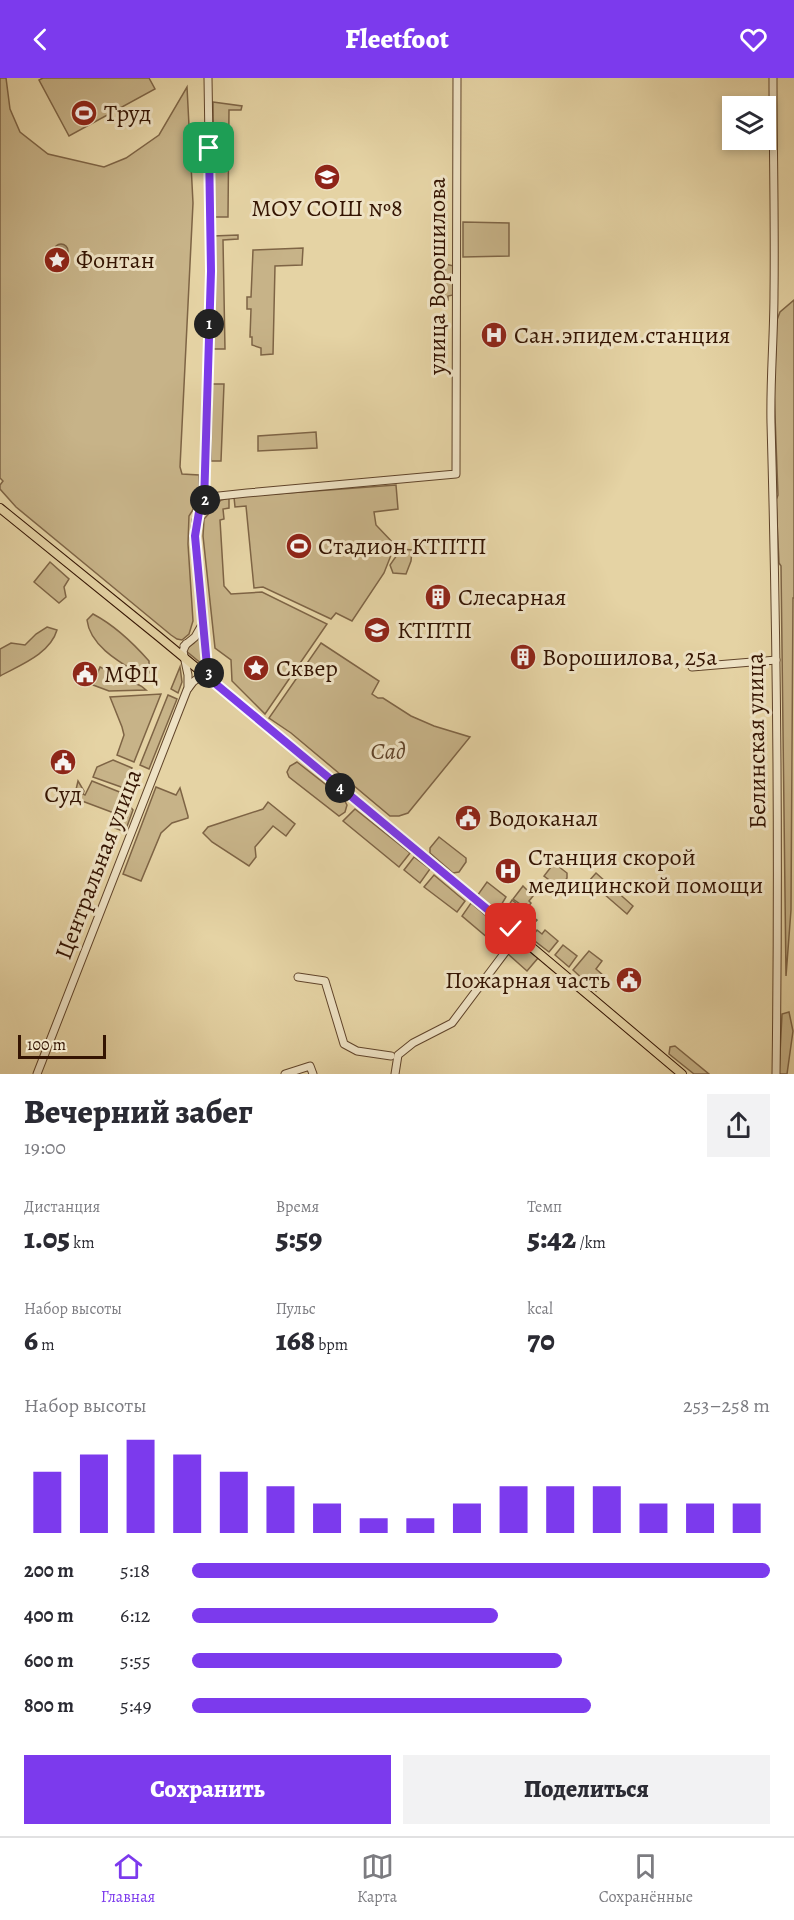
<!DOCTYPE html>
<html lang="ru">
<meta charset="utf-8">
<style>
:root{--surface:#fff;--page:#f2f2f3;--text:#2b2b33;--muted:#7c7c81;--line:#e1e1e2;--accent:#7c3aed}
body{margin:0;font-family:Alegreya,serif;background:var(--page);color:var(--text);height:100vh;display:flex;flex-direction:column;font-size:22px;white-space:nowrap}
*{box-sizing:border-box;margin:0}
p{font-size:20px;color:var(--muted)}
.icon{flex:none;width:33px;height:33px;fill:none;stroke:currentColor;stroke-width:2;stroke-linecap:round;stroke-linejoin:round}
.map{position:relative;height:996px;overflow:hidden}
.side{display:flex;flex-direction:column;background:var(--surface);flex:1}
.side>*{flex:none}
.buttons{position:absolute;left:722px;top:18px;display:grid;gap:12px}
.buttons a{display:grid;place-items:center;width:54px;height:54px;border-radius:0px;background:var(--surface);box-shadow:0 3px 9px #0003;font-size:30px}
.scale{position:absolute;left:18px;bottom:15px;width:88px;box-sizing:border-box;padding-left:6px;border:3px solid #341402;border-top:0;font-size:16px;line-height:21px;white-space:nowrap;color:#341402;-webkit-text-stroke:4px #eee2c4;paint-order:stroke}
.pin{position:absolute;display:grid;place-items:center;width:51px;height:51px;color:#fff;margin:-26px;border-radius:12px;box-shadow:0 3px 9px #0006}
.km{position:absolute;width:30px;height:30px;margin:-15px;border-radius:50%;background:#222;color:#fff;font-size:16px;line-height:30px;text-align:center}
.round{display:grid;place-items:center;flex:none;width:63px;height:63px;border-radius:0px;background:var(--page)}
.head{display:flex;align-items:center;justify-content:space-between;height:102px;padding:0 24px}
h1{font-size:33px;font-weight:800;line-height:45px}
.stats{display:grid;grid-template-columns:repeat(3,1fr);gap:9px;height:102px;padding:6px 24px}
.stats div{display:grid;align-content:center}
.stats b{font-size:30px;font-weight:800}
.stats small{font-size:16px;font-weight:400}
.stats p{font-size:16px}
.chart{height:168px;padding:12px 24px}
.chart p{display:flex;justify-content:space-between}
.chart svg{width:100%;height:108px;margin-top:6px;stroke:var(--accent);stroke-width:6}
.cta{display:flex;gap:12px;margin-top:auto;padding:12px 24px}
.cta a{flex:1;height:69px;border-radius:0px;background:var(--accent);color:#fff;font-size:24px;font-weight:800;line-height:69px;text-align:center}
.cta a+a{background:var(--page);color:var(--text)}
ul{padding:0 24px;list-style:none;font-size:20px}
li{display:grid;grid-template-columns:96px 72px 1fr;align-items:center;height:45px}
li i{height:15px;border-radius:8px;background:var(--accent)}
header{display:flex;justify-content:space-between;align-items:center;height:78px;padding:0 24px;background:var(--accent);color:#fff;font-size:27px;font-weight:800}
.tabs{display:flex;justify-content:space-around;align-items:center;height:84px;border-top:2px solid var(--line);background:var(--surface);font-size:16px;color:var(--muted)}
.tabs a{display:grid;justify-items:center;gap:3px}
.tabs .current{color:var(--accent)}
.map>svg:first-child{display:block}
.green{fill:#c7b388;stroke:#7e6445;stroke-width:1.5}
.water{fill:#a9926d;stroke:#7a6042;stroke-width:1.5}
.lines{fill:none;stroke-linecap:round;stroke-linejoin:round}
.minor-casing{stroke:#60442a;stroke-width:9}
.major-casing{stroke:#341402;stroke-width:10}
.minor{stroke:#eee2c4;stroke-width:7}
.major{stroke:#e5d3a4;stroke-width:8}
.route-casing{stroke:#fff;stroke-width:12}
.route{stroke:#7c3aed;stroke-width:8}
.labels{text-anchor:middle;dominant-baseline:central;stroke-width:6;stroke-linejoin:round;paint-order:stroke}
.poi-label{font-size:24px;fill:#341402;stroke:#eee2c4;text-anchor:start}
.street-label{font-size:24px;fill:#341402;stroke:#eee2c4}
.park-label{font-size:24px;font-style:italic;fill:#60442a;stroke:#eee2c4}
</style>
<header><svg class="icon" aria-label="back" viewBox="0 0 24 24"><path d="M15 5l-7 7 7 7"/></svg>Fleetfoot<svg class="icon" aria-label="heart" viewBox="0 0 24 24"><path d="M12 20l-8-8c-3-5 5-10 8-4 3-6 11-1 8 4z"/></svg></header>
<div class="map">
<svg width="794" height="996" viewBox="0 0 794 996">
<rect width="100%" height="100%" fill="#e5d3a4"/>
<filter id="stains"><feTurbulence type="fractalNoise" baseFrequency=".00333" numOctaves="4"/><feColorMatrix values="0 0 0 0 .2 0 0 0 0 .09 0 0 0 0 .02 0 0 0 .5 -.17"/></filter>
<radialGradient id="worn" r=".72"><stop offset=".6" stop-color="#630" stop-opacity="0"/><stop offset="1" stop-color="#630" stop-opacity=".3"/></radialGradient>
<!-- green -->
<g class="green">
<path d="M 0,0 L 6,0 L 10,31 L 20,54 L 48,76 L 104,89 L 126,80 L 159,57 L 187,9 L 193,125 L 180,389 L 182,396 L 199,397 L 199,422 L 189,438 L 188,466 L 193,543 L 189,556 L 182,562 L 177,561 L 171,557 L 16,429 L 0,411 L 0,407 L 3,403 L 0,400 Z"/>
<path d="M 43,0 L 149,0 L 155,11 L 69,58 L 39,2 Z"/>
<path d="M 213,24 L 242,28 L 241,32 L 229,32 L 228,139 L 214,139 Z"/>
<path d="M 463,144 L 509,145 L 509,178 L 463,179 Z"/>
<path d="M 238,157 L 238,161 L 223,162 L 225,271 L 212,271 L 213,158 Z"/>
<path d="M 303,170 L 302,187 L 275,188 L 273,276 L 261,277 L 261,270 L 252,267 L 252,259 L 250,259 L 251,231 L 247,231 L 247,219 L 251,219 L 253,172 Z"/>
<path d="M 445,186 L 454,188 L 453,217 L 448,218 L 448,222 L 445,222 Z"/>
<path d="M 794,222 L 794,520 L 793,520 L 791,832 L 786,898 L 781,488 L 779,485 L 776,422 L 778,417 L 774,311 L 776,268 L 775,247 L 780,234 Z"/>
<path d="M 212,306 L 224,306 L 221,383 L 211,383 Z"/>
<path d="M 316,354 L 317,370 L 258,373 L 258,358 Z"/>
<path d="M 396,407 L 398,431 L 374,434 L 376,447 L 395,467 L 384,495 L 352,543 L 336,535 L 331,541 L 263,509 L 254,510 L 246,428 L 235,429 L 234,419 Z"/>
<path d="M 229,420 L 229,430 L 223,431 L 224,441 L 220,442 L 224,508 L 231,516 L 262,514 L 327,546 L 265,636 L 232,603 L 231,582 L 215,570 L 203,458 L 204,441 L 221,422 Z"/>
<path d="M 401,471 L 412,472 L 411,483 L 406,496 L 393,495 L 390,487 Z"/>
<path d="M 50,484 L 69,501 L 64,509 L 66,519 L 59,525 L 34,504 Z"/>
<path d="M 93,536 C 114,547 134,566 149,583 L 149,595 L 144,599 C 123,586 90,569 87,542 Z"/>
<path d="M 47,549 L 57,552 C 50,576 20,587 0,598 L 0,571 L 11,565 L 25,567 L 36,556 Z"/>
<path d="M 201,556 L 203,587 L 185,572 L 194,565 Z"/>
<path d="M 321,565 L 379,603 L 372,616 L 378,620 L 383,620 L 411,638 L 434,648 L 470,659 L 408,735 L 399,738 L 390,738 L 291,655 L 269,640 Z"/>
<path d="M 100,589 L 141,608 L 146,612 L 109,613 L 93,607 Z"/>
<path d="M 180,589 L 182,604 L 178,615 L 171,611 Z"/>
<path d="M 161,616 L 134,684 L 117,677 L 124,657 L 122,649 L 110,619 Z"/>
<path d="M 168,617 L 177,621 L 149,691 L 140,687 Z"/>
<path d="M 113,682 L 132,690 L 124,710 L 93,699 L 97,689 Z"/>
<path d="M 297,684 L 343,720 L 347,727 L 345,734 L 339,738 L 289,699 L 287,694 L 290,688 Z"/>
<path d="M 78,703 L 84,713 L 83,716 L 85,717 L 92,703 L 122,715 L 114,735 L 74,720 Z"/>
<path d="M 156,709 L 176,717 L 180,710 L 188,738 L 188,740 L 172,745 L 161,755 L 141,803 L 123,796 Z"/>
<path d="M 126,724 L 133,732 L 125,754 L 115,750 Z"/>
<path d="M 268,724 L 295,746 L 286,758 L 273,748 L 255,769 L 256,779 L 249,788 L 212,764 L 203,755 L 208,749 L 263,731 Z"/>
<path d="M 355,731 L 410,775 L 399,789 L 343,743 Z"/>
<path d="M 439,759 L 466,780 L 466,784 L 459,794 L 453,795 L 430,775 L 430,770 Z"/>
<path d="M 414,779 L 430,791 L 420,805 L 404,792 Z"/>
<path d="M 554,785 L 567,795 L 567,800 L 560,810 L 544,798 Z"/>
<path d="M 596,795 L 633,828 L 627,836 L 589,803 Z"/>
<path d="M 434,797 L 465,823 L 457,834 L 424,809 Z"/>
<path d="M 487,804 L 506,819 L 497,834 L 477,818 Z"/>
<path d="M 523,808 L 533,818 L 529,823 L 531,825 L 529,828 L 526,826 L 523,828 L 513,821 Z"/>
<path d="M 512,822 L 521,829 L 522,835 L 513,846 L 503,837 Z"/>
<path d="M 471,825 L 511,859 L 502,872 L 462,838 Z"/>
<path d="M 523,836 L 529,836 L 537,842 L 524,856 L 515,847 Z"/>
<path d="M 537,852 L 542,856 L 545,852 L 558,863 L 549,874 L 531,860 Z"/>
<path d="M 517,864 L 538,880 L 527,893 L 508,876 Z"/>
<path d="M 563,867 L 577,878 L 569,889 L 555,877 Z"/>
<path d="M 589,873 L 602,883 L 596,891 L 605,899 L 596,913 L 573,892 Z"/>
<path d="M 789,934 L 793,953 L 787,996 L 779,996 L 782,936 Z"/>
<path d="M 675,968 L 709,996 L 694,996 L 669,976 L 670,969 Z"/>
</g>
<!-- water -->
<circle class="water" cx="61" cy="173" r="7"/>
<g class="lines">
<defs>
<g id="minor">
<path d="M 773,0 C 773,72 775,144 774,215 C 774,259 770,302 771,345 C 777,562 779,779 776,996"/>
<path d="M 204,426 L 211,193 L 208,0"/>
<path d="M 186,566 L 183,573 L 188,597 L 188,610"/>
<path d="M 184,568 L 195,559 L 203,545"/>
<path d="M 692,589 L 776,582"/>
<path d="M 211,602 L 207,588 L 194,458 L 196,442 L 199,434 L 210,421 L 219,418 L 247,415 L 456,396 L 457,0"/>
<path d="M 298,899 L 325,903 L 344,966 L 357,973 L 391,978"/>
<path d="M 37,996 L 187,612 L 193,604 L 206,594"/>
<path d="M 285,996 L 310,988 L 313,996"/>
<path d="M 395,996 L 398,977 L 413,965 L 452,945 L 518,857"/>
</g>
<path id="major" d="M 0,430 L 158,558 L 402,760 L 682,996"/>
</defs>
<!-- minor casing -->
<use href="#minor" class="minor-casing"/>
<!-- major casing -->
<use href="#major" class="major-casing"/>
<!-- minor -->
<use href="#minor" class="minor"/>
<!-- major -->
<use href="#major" class="major"/>
</g>
<g class="lines">
<defs>
<path id="route" d="M 209,70 L 211,193 L 204,426 L 199,434 L 195,458 L 207,588 L 211,602 L 511,851"/>
</defs>
<!-- route casing -->
<use href="#route" class="route-casing"/>
<!-- route -->
<use href="#route" class="route"/>
</g>
<!-- icons -->
<defs>
<symbol id="stadium-disc" viewBox="-11 -11 22 22"><circle r="9.5" fill="#8f2418" stroke="#eee2c4"/><path d="M0-5a6.5 5 0 1 0 0 10a6.5 5 0 1 0 0-10ZM-3.5-1.8h7v3.6h-7Z" fill="#fff"/></symbol>
<symbol id="school-disc" viewBox="-11 -11 22 22"><circle r="9.5" fill="#8f2418" stroke="#eee2c4"/><path d="M0-5L7-2L0 1L-7-2ZM-4 1L0 2.5L4 1V4Q0 6-4 4Z" fill="#fff"/></symbol>
<symbol id="sight-disc" viewBox="-11 -11 22 22"><circle r="9.5" fill="#8f2418" stroke="#eee2c4"/><path d="M0-6L1.8-2.2L6-1.7L2.9 1.2L3.7 5.4L0 3.3L-3.7 5.4L-2.9 1.2L-6-1.7L-1.8-2.2Z" fill="#fff"/></symbol>
<symbol id="hospital-disc" viewBox="-11 -11 22 22"><circle r="9.5" fill="#8f2418" stroke="#eee2c4"/><path d="M-5-5h3v3.5h4V-5h3V5h-3V1.5h-4V5h-3Z" fill="#fff"/></symbol>
<symbol id="building-disc" viewBox="-11 -11 22 22"><circle r="9.5" fill="#8f2418" stroke="#eee2c4"/><path d="M-4-6H4V6H1V3H-1V6H-4ZM-2.5-4.3h1.7v1.8h-1.7ZM.8-4.3h1.7v1.8H.8ZM-2.5-1h1.7V.8h-1.7ZM.8-1h1.7V.8H.8Z" fill="#fff"/></symbol>
<symbol id="university-disc" viewBox="-11 -11 22 22"><circle r="9.5" fill="#8f2418" stroke="#eee2c4"/><path d="M0-5L7-2L0 1L-7-2ZM-4 1L0 2.5L4 1V4Q0 6-4 4Z" fill="#fff"/></symbol>
<symbol id="civic-disc" viewBox="-11 -11 22 22"><circle r="9.5" fill="#8f2418" stroke="#eee2c4"/><path d="M-.6-6.5H3V-4.5H.6V-3L4-1V1h2V6H-6V1h2V-1L-.6-3ZM-1.2 2.5V6h2.4V2.5Z" fill="#fff"/></symbol>
</defs>
<g fill-rule="evenodd">
<use href="#stadium-disc" x="69" y="20" width="30" height="30"/>
<use href="#school-disc" x="312" y="84" width="30" height="30"/>
<use href="#sight-disc" x="42" y="167" width="30" height="30"/>
<use href="#hospital-disc" x="479" y="242" width="30" height="30"/>
<use href="#stadium-disc" x="284" y="453" width="30" height="30"/>
<use href="#building-disc" x="423" y="504" width="30" height="30"/>
<use href="#university-disc" x="362" y="537" width="30" height="30"/>
<use href="#building-disc" x="508" y="564" width="30" height="30"/>
<use href="#sight-disc" x="241" y="575" width="30" height="30"/>
<use href="#civic-disc" x="70" y="581" width="30" height="30"/>
<use href="#civic-disc" x="48" y="669" width="30" height="30"/>
<use href="#civic-disc" x="453" y="725" width="30" height="30"/>
<use href="#hospital-disc" x="493" y="778" width="30" height="30"/>
<use href="#civic-disc" x="614" y="887" width="30" height="30"/>
</g>
<g class="labels">
<!-- poi labels -->
<g class="poi-label">
<text x="104" y="35">Труд</text>
<text x="327" y="130" text-anchor="middle">МОУ СОШ №8</text>
<text x="76" y="182">Фонтан</text>
<text x="514" y="257">Сан.эпидем.станция</text>
<text x="318" y="468">Стадион КТПТП</text>
<text x="458" y="519">Слесарная</text>
<text x="397" y="552">КТПТП</text>
<text x="542" y="579">Ворошилова, 25а</text>
<text x="276" y="590">Сквер</text>
<text x="104" y="596">МФЦ</text>
<text x="63" y="716" text-anchor="middle">Суд</text>
<text x="488" y="740">Водоканал</text>
<text x="528" y="779">Станция скорой<tspan x="528" dy="28">медицинской помощи</tspan></text>
<text x="610" y="902" text-anchor="end">Пожарная часть</text>
</g>
<!-- street labels -->
<g class="street-label">
<text transform="translate(437 198) rotate(-90)">улица Ворошилова</text>
<text transform="translate(756 663) rotate(-91)">Белинская улица</text>
<text transform="translate(98 786) rotate(-69)">Центральная улица</text>
</g>
<!-- park labels -->
<g class="park-label">
<text x="388" y="673">Сад</text>
</g>
</g>
<rect width="100%" height="100%" filter="url(#stains)"/>
<rect width="100%" height="100%" fill="url(#worn)"/>
</svg>
<div class="buttons">
<a><svg class="icon" aria-label="layers" viewBox="0 0 24 24"><path d="M12 4l9 5-9 5-9-5zM3 14l9 5 9-5"/></svg></a>
</div>
<div class="scale">100 m</div>
<div class="pin" style="left:209px;top:70px;background:#1e9e55"><svg class="icon" aria-label="arrive" viewBox="0 0 24 24"><path d="M6 21V4h12l-3 4 3 4H6"/></svg></div>
<div class="pin" style="left:511px;top:851px;background:#d93025"><svg class="icon" aria-label="check" viewBox="0 0 24 24"><path d="M5 12l5 5 9-10"/></svg></div>
<b class="km" style="left:209px;top:246px">1</b>
<b class="km" style="left:205px;top:422px">2</b>
<b class="km" style="left:209px;top:595px">3</b>
<b class="km" style="left:340px;top:710px">4</b>
</div>
<section class="side">
<div class="head"><div><h1>Вечерний забег</h1><p>19:00</p></div><a class="round"><svg class="icon" aria-label="share" viewBox="0 0 24 24"><path d="M12 15V3M7 8l5-5 5 5M5 13v7h14v-7"/></svg></a></div>
<div class="stats">
<div><p>Дистанция</p><b>1.05<small> km</small></b></div>
<div><p>Время</p><b>5:59</b></div>
<div><p>Темп</p><b>5:42<small> /km</small></b></div>
</div>
<div class="stats">
<div><p>Набор высоты</p><b>6<small> m</small></b></div>
<div><p>Пульс</p><b>168<small> bpm</small></b></div>
<div><p>kcal</p><b>70</b></div>
</div>
<div class="chart"><p><span>Набор высоты</span>253–258 m</p>
<svg viewBox="0 0 160 44" preserveAspectRatio="none"><path d="M5 44V19M15 44V12M25 44V6M35 44V12M45 44V19M55 44V25M65 44V32M75 44V38M85 44V38M95 44V32M105 44V25M115 44V25M125 44V25M135 44V32M145 44V32M155 44V32"/></svg>
</div>
<ul>
<li><b>200 m</b>5:18<i style="width:100%"></i></li>
<li><b>400 m</b>6:12<i style="width:53%"></i></li>
<li><b>600 m</b>5:55<i style="width:64%"></i></li>
<li><b>800 m</b>5:49<i style="width:69%"></i></li>
</ul>
<div class="cta"><a>Сохранить</a><a>Поделиться</a></div>
</section>
<nav class="tabs">
<a class="current"><svg class="icon" aria-label="home" viewBox="0 0 24 24"><path d="M3 11l9-7 9 7M6 9v11h12V9"/></svg>Главная</a>
<a><svg class="icon" aria-label="map" viewBox="0 0 24 24"><path d="M3 6l6-2 6 2 6-2v14l-6 2-6-2-6 2zM9 4v14M15 6v14"/></svg>Карта</a>
<a><svg class="icon" aria-label="saved" viewBox="0 0 24 24"><path d="M7 4h10v16l-5-4-5 4z"/></svg>Сохранённые</a>
</nav>
